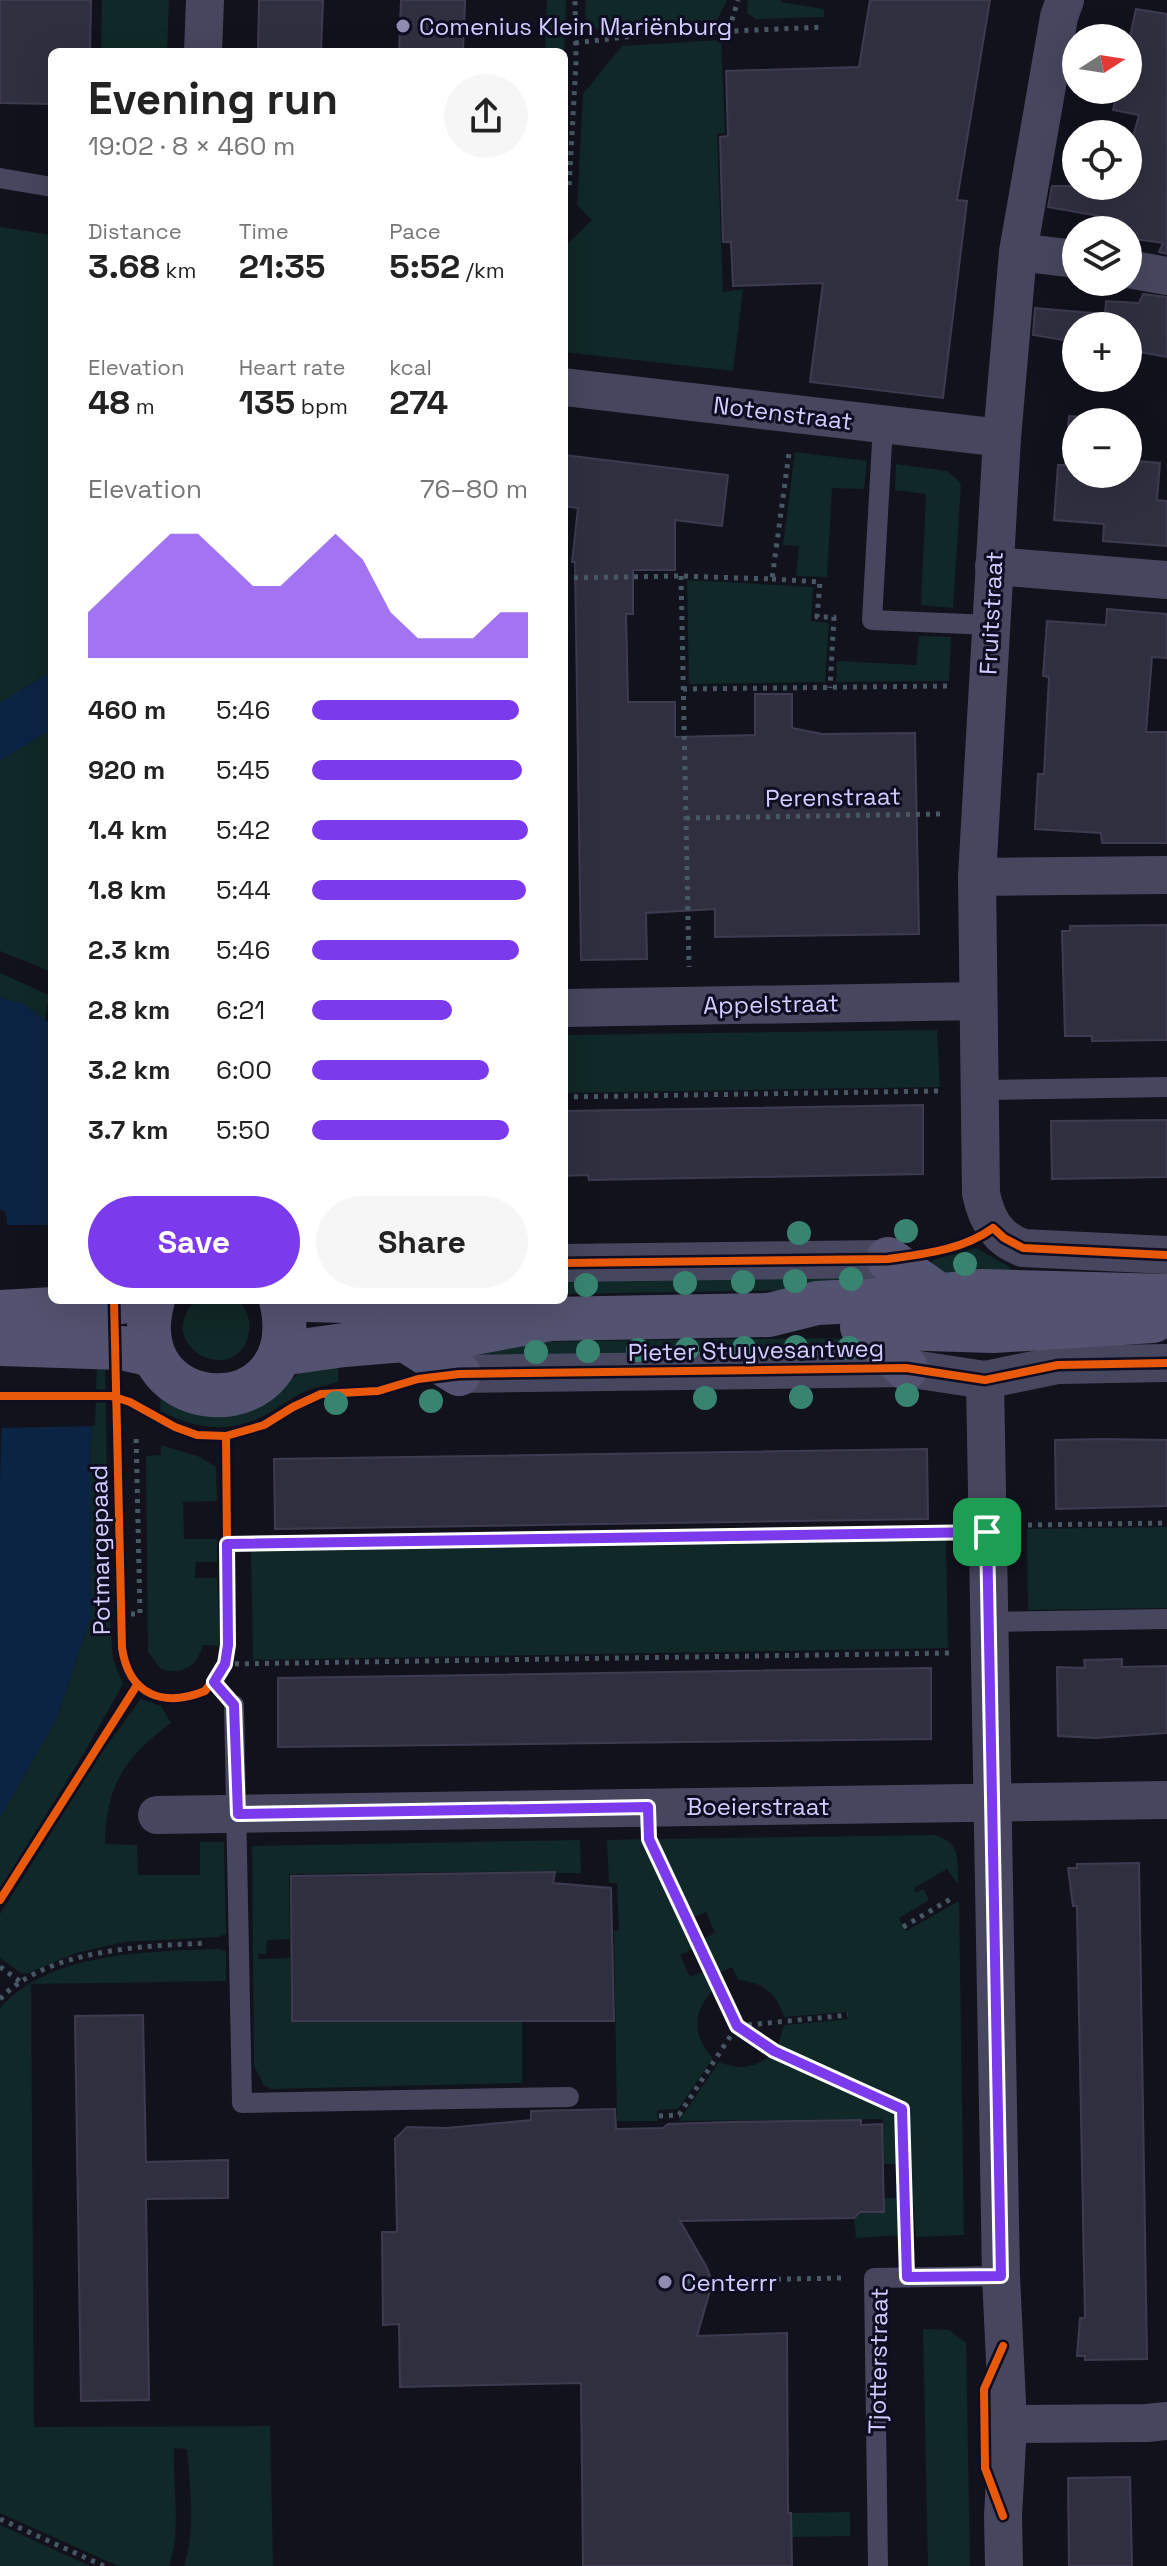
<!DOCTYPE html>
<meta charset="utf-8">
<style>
:root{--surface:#fff;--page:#f6f6f6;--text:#222;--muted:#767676;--accent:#7c3aed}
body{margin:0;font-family:"Space Grotesk",sans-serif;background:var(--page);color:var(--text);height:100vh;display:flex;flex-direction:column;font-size:30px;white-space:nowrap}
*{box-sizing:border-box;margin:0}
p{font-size:26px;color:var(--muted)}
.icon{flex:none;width:44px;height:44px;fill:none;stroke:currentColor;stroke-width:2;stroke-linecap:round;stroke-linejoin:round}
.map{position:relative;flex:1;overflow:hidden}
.side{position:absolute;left:48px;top:48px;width:520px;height:1256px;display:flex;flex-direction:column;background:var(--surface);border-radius:12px;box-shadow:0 8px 32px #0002}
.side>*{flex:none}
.needle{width:52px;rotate:78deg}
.controls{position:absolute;left:1062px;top:24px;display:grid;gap:16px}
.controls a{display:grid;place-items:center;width:80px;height:80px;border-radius:50%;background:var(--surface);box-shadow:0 8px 32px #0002;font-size:40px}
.pin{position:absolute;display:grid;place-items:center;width:68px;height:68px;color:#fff;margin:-34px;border-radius:16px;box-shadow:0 4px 12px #0006}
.round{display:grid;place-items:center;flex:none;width:84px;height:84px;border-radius:42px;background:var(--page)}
.summary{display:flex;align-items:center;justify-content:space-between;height:136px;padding:0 40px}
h1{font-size:44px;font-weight:800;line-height:60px}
.figures{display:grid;grid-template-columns:repeat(3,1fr);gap:12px;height:136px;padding:8px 40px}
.figures div{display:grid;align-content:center}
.figures b{font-size:34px;font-weight:800}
.figures small{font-size:22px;font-weight:400}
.figures p{font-size:22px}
.chart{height:224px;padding:16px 40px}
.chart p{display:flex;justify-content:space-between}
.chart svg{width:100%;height:144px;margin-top:8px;fill:var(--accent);opacity:.7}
.action{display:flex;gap:16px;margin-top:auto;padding:16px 40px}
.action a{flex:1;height:92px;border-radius:48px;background:var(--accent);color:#fff;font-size:32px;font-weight:800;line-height:92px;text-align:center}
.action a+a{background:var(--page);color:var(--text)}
ul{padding:0 40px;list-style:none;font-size:26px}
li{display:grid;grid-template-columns:128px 96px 1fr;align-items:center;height:60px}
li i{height:20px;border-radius:10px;background:var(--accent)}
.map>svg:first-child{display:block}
.green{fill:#102827}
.water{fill:#0c2443}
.pier{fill:#12121d}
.building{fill:#302f3f;stroke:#3e3b51;stroke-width:2}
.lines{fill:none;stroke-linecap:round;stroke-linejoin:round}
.path{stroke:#475864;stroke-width:5;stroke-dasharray:4 6;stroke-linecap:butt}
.lane{stroke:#46475e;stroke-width:20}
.street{stroke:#46475e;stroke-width:38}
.secondary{stroke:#535371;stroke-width:44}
.secondary-bridge{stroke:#535371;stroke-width:44}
.cycleway-casing{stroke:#0f0d21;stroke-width:13}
.cycleway{stroke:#e8590c;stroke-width:8}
.tree{fill:#388471}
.route-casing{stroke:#fff;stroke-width:16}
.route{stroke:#7c3aed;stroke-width:10}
.poi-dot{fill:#8e8cb0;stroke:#0f0d21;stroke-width:3}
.labels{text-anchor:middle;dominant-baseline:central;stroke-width:6;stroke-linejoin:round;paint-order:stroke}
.poi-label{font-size:24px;fill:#d0cdff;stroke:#0f0d21;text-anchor:start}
.street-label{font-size:24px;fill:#d0cdff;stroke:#0f0d21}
</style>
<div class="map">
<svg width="1167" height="2566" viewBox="0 0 1167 2566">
<rect width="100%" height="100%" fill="#12121d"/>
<!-- green -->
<g class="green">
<path d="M 102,0 L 169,0 L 167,52 L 101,52 Z"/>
<path d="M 547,0 L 566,0 L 564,61 L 564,52 L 545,52 Z"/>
<path d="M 586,0 L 727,0 L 717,20 L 597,29 L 589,25 L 585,14 Z"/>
<path d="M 748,0 L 781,0 L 781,2 L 824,9 L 824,17 L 756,19 L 747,13 Z"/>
<path d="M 721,40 L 725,133 L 717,134 L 723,292 L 743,289 L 733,371 L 564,352 L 564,247 L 592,220 L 577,205 L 583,94 L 622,46 Z"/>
<path d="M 0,227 L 52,235 L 52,671 L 0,703 Z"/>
<path d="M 795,452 L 867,461 L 864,489 L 832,488 L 827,577 L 796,576 L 799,546 L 783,545 Z"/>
<path d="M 896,464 L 947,471 L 961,483 L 953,608 L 921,605 L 926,494 L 895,490 Z"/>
<path d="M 687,580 L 813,587 L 811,621 L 829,623 L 825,682 L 689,684 Z"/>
<path d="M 919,636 L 951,637 L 949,681 L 836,682 L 837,661 L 916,665 Z"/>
<path d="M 52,729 L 52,972 L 0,951 L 0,761 Z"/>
<path d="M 0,973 L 49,995 L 45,1020 L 24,1004 L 0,997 Z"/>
<path d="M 937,1030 L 940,1087 L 564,1093 L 564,1035 Z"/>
<path d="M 976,1248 L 1010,1267 L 1011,1276 L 961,1280 L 931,1267 L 933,1260 Z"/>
<path d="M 882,1273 L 849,1289 L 564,1294 L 564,1275 Z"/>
<path d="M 95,1300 L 104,1300 L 109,1608 L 113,1660 L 123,1684 L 81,1758 L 0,1889 L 0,1818 L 57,1718 L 91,1616 L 90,1473 Z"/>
<path d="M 196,1300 L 239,1301 C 248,1312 252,1322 248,1336 C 235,1388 151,1346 196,1300 Z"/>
<path d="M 832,1338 L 850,1341 L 870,1351 L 485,1362 L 449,1349 L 517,1342 Z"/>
<path d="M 338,1365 L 338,1382 C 328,1385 318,1386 308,1390 C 294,1396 282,1405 269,1413 C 232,1434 197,1430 160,1411 L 161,1396 L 191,1412 L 213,1416 L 273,1395 L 303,1370 Z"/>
<path d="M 161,1445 L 200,1457 L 216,1467 L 217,1501 L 183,1502 L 184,1539 L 217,1539 L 217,1562 L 196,1562 L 195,1578 L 217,1578 L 220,1646 L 203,1645 C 197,1667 183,1675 161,1669 L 148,1652 L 146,1456 L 161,1455 Z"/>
<path d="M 1167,1527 L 1167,1608 L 1028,1610 L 1027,1529 Z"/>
<path d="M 946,1537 L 948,1648 L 253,1660 L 251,1547 Z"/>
<path d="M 141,1699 L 161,1706 L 171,1723 C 124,1758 106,1785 105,1844 L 137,1845 L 138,1875 L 200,1875 L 200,1842 L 224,1842 L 226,1934 L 218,1937 L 124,1942 L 76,1953 L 28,1973 L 21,1973 L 0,1958 L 0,1914 L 104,1749 Z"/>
<path d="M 934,1835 C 960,1841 958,1860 958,1882 L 957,1883 L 947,1869 L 914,1888 L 916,1893 L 923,1889 L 929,1900 L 899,1918 L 906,1931 L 959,1901 L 964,2235 L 916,2237 L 914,2206 L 910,2206 L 906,2106 L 777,2048 L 784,2025 L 849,2019 L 847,2012 L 784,2017 C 777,1993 762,1982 738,1980 L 732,1967 L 717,1974 L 701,1940 L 715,1933 L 706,1912 L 690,1919 L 653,1839 Z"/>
<path d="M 644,1839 L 695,1948 L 680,1955 L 690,1977 L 707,1970 L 715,1988 C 693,2009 691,2036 713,2058 L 678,2109 L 657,2110 L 658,2121 L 617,2121 L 614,1931 L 619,1930 L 617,1883 L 609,1883 L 607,1840 Z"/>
<path d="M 580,1840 L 581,1873 L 556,1873 L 556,1871 L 289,1874 L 290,1939 L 267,1940 L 266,1954 L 258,1954 L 258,1959 L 290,1958 L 291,2022 L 522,2022 L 522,2083 L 271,2089 L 264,2085 L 254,2066 L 252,1846 Z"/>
<path d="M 218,1949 L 226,1951 L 226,1981 L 31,1984 L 34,2427 L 270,2426 L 273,2566 L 184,2566 C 196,2529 190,2487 187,2449 L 174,2448 C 172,2488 182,2526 169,2566 L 118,2566 L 0,2513 L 0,2008 C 51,1951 148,1952 218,1949 Z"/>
<path d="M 772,2054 L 899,2111 L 899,2164 L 884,2164 L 882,2119 L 679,2121 L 719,2062 C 739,2070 755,2069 772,2054 Z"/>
<path d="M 884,2198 L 898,2198 L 901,2235 L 856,2238 L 854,2219 L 861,2213 L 884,2213 Z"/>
<path d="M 923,2329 L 949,2330 L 966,2343 L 970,2566 L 928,2566 Z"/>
<path d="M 850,2512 L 850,2536 L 792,2537 L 791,2513 Z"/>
<path d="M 0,2525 L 90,2566 L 0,2566 Z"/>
</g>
<!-- water -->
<g class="water">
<path d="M 52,671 L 52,729 L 0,761 L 0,703 Z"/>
<path d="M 0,997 L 24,1004 L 52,1025 L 52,1300 L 95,1300 L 90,1473 L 91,1616 L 57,1718 L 0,1818 L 0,1483 L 7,1220 L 5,1212 L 0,1209 Z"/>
</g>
<!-- pier -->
<path class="pier" d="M 3,1225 L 52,1225 L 52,1300 L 99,1300 L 95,1426 L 0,1428 Z"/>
<!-- building -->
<g class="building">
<path d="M 0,0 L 91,0 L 90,52 L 52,52 L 52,104 L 0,103 Z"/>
<path d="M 259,0 L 323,0 L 321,52 L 258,52 Z"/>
<path d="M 401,0 L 465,0 L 463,52 L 399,52 Z"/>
<path d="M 870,0 L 990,0 L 957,200 L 967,201 L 943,398 L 810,382 L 823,283 L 733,286 L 731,242 L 723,242 L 720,137 L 728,136 L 726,71 L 859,67 Z"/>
<path d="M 1136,9 L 1167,14 L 1167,254 L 1159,252 L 1163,243 L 1128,238 L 1128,230 L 1119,230 L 1121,220 L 1048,207 L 1052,186 L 1128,186 L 1128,155 L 1139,115 L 1113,110 L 1118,90 L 1128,90 L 1128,46 Z"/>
<path d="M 1143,294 L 1167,297 L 1167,357 L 1128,350 L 1128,326 L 1076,326 L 1076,342 L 1033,335 L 1035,308 L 1105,314 L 1106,301 L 1139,303 Z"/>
<path d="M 1069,416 L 1108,419 L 1108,422 L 1076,422 L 1076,474 L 1128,474 L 1128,460 L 1160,463 L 1157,500 L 1167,501 L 1167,546 L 1103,541 L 1104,524 L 1054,520 L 1058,465 L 1065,465 Z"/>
<path d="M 564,455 L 728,475 L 722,526 L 675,520 L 675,570 L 633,570 L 633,614 L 626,614 L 628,702 L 675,702 L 675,737 L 755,735 L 755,694 L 792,694 L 792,728 L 822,734 L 915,733 L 919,934 L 715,937 L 715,909 L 646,913 L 647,959 L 581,960 L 575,562 L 572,562 L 578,508 L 564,506 Z"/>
<path d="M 1107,609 L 1167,614 L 1167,658 L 1152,657 L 1146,732 L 1167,732 L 1167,843 L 1102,843 L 1101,833 L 1035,829 L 1038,774 L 1044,774 L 1049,677 L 1043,676 L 1047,621 L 1106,625 Z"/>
<path d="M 1167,925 L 1167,1040 L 1092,1041 L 1092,1036 L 1065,1036 L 1062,931 L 1070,931 L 1070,926 Z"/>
<path d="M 923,1105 L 923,1174 L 589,1180 L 588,1175 L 564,1176 L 564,1111 Z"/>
<path d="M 1167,1120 L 1167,1177 L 1052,1179 L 1051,1121 Z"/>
<path d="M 1101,1439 L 1167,1440 L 1167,1506 L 1056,1509 L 1055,1440 Z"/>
<path d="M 927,1449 L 928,1519 L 275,1529 L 274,1459 Z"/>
<path d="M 1122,1659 L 1122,1667 L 1167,1666 L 1167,1733 L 1095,1738 L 1058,1736 L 1057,1667 L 1085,1668 L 1084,1660 Z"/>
<path d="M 931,1668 L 931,1739 L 278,1747 L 278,1678 Z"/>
<path d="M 1139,1863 L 1147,2359 L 1085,2360 L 1085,2356 L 1077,2356 L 1080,2318 L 1085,2318 L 1078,1963 L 1077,1906 L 1073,1906 L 1068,1868 L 1077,1868 L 1077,1864 Z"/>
<path d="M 555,1872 L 553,1883 L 611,1888 L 614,2021 L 292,2021 L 291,1876 Z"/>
<path d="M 143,2015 L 146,2162 L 228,2160 L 228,2198 L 146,2199 L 149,2400 L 81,2401 L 75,2016 Z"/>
<path d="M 615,2109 L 616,2129 L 663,2128 L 668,2124 L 731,2122 L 861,2120 L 861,2125 L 882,2124 L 884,2212 L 860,2212 L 854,2218 L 680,2221 L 706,2266 L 711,2278 L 711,2287 L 697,2336 L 787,2333 L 788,2513 L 791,2513 L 792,2566 L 583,2566 L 581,2383 L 400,2387 L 399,2324 L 383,2325 L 382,2232 L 397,2232 L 395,2139 L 407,2127 L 446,2128 L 531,2120 L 531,2111 Z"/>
<path d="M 1130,2477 L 1132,2566 L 1069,2566 L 1068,2478 Z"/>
</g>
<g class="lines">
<!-- path -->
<g class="path">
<path d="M 729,30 L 738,0"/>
<path d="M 575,43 L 642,35 L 824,27"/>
<path d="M 564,193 L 569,188 L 576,62 L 575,0"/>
<path d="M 681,576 L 689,967"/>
<path d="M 564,578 L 681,576 L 772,579 L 789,453"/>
<path d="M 772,579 L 820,582 L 817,617 L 834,617 L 830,688"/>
<path d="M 683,689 L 950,686"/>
<path d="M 686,818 L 943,814"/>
<path d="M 564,1097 L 939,1091"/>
<path d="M 1028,1525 L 1167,1523"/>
<path d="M 227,1544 L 950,1532"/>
<path d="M 121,1614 L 140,1614 L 136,1433"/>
<path d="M 225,1664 L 952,1653"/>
<path d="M 653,1848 L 737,2026 L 774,2051 L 902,2109 L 906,2248"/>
<path d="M 903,1927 L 954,1897"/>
<path d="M 0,1967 L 21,1982"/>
<path d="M 0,1999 C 47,1949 143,1946 207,1943"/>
<path d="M 738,2026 L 848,2015"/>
<path d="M 659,2116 L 679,2115 L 737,2026"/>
<path d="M 687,2281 L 842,2278"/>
<path d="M 0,2519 L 104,2566"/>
</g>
<!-- lane -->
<g class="lane">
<path d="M 0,178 L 52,187"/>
<path d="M 883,425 L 872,620 L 991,625"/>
<path d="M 979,1090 L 1167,1087"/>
<path d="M 989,1622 L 1167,1619"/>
<path d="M 234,1705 L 242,2103 L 569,2097"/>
<path d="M 878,2566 L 874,2278 L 1001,2276"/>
</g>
<!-- street -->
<g class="street">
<path d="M 1065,0 L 1059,17 L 1018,252 L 1002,438 L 977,877 L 981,1193 C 986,1219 997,1239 1023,1248 L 1167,1255"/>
<path d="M 203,52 L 205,0"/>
<path d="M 1018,252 L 1076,259"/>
<path d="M 1128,269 L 1167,276"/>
<path d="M 564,387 L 1002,438"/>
<path d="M 994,566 L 1167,580"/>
<path d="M 977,877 L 1167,875"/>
<path d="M 564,1008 L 978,1001"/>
<path d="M 564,1263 L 888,1259"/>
<path d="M 459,1374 L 906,1368 L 985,1380 L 1058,1365 L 1167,1363"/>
<path d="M 985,1380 L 1001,2276 L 1008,2424 L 1003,2516 L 1004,2566"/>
<path d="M 157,1815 L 1167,1800"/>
<path d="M 1008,2424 L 1147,2423 L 1167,2421"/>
</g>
<!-- secondary -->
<g class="secondary">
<path d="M 888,1259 L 939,1295"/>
<path d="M 153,1300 C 119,1424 312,1430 281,1300"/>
<path d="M 307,1300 L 463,1304 L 520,1314"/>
<path d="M 862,1327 L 994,1331 L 1153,1321"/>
<path d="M 864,1327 L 906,1368"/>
<path d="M 405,1340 L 459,1374"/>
<path d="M 280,1354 L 344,1345 L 463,1335 L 550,1319 L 769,1315 L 817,1303 L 915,1298 L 982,1291 L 1167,1296"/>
</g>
<!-- secondary-bridge -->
<g class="secondary-bridge">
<path d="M 0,1312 L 89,1307 L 134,1300"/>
<path d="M 0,1344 L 122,1348 L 144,1353"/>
</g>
<defs>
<g id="cycleway">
<path d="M 564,1263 L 888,1259 C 924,1254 963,1250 993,1228 L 1004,1238 L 1023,1248 L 1167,1255"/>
<path d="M 114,1300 L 122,1648 C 129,1695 163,1708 205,1691 L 225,1664 L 228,1645 L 226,1436"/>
<path d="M 0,1396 L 111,1396 L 130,1402 L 175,1427 L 197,1435 L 226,1436 L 264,1425 L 293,1407 L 321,1394 L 378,1391 L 418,1379 L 459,1374 L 906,1368 L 985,1380 L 1058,1365 L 1167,1363"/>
<path d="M 0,1900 L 137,1685"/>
<path d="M 1003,2516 L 985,2468 L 984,2389 L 1003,2346"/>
</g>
</defs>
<!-- cycleway casing -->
<use href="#cycleway" class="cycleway-casing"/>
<!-- cycleway -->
<use href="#cycleway" class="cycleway"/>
</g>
<!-- trees -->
<g class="tree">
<circle cx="906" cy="1231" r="12"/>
<circle cx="799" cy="1233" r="12"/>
<circle cx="965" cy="1264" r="12"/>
<circle cx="851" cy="1279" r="12"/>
<circle cx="795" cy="1281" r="12"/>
<circle cx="743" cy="1282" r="12"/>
<circle cx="685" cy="1283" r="12"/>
<circle cx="586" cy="1285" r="12"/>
<circle cx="796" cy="1347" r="12"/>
<circle cx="744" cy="1348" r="12"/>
<circle cx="849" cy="1348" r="12"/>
<circle cx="687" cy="1349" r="12"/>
<circle cx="638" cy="1350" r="12"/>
<circle cx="588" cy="1351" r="12"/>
<circle cx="536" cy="1352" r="12"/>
<circle cx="907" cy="1395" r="12"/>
<circle cx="801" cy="1397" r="12"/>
<circle cx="705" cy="1398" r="12"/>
<circle cx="431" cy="1401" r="12"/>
<circle cx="336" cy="1403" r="12"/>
</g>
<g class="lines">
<defs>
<path id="route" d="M 987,1532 L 1001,2276 L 907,2277 L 902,2109 L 774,2051 L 737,2026 L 649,1839 L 648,1807 L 238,1814 L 234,1705 L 214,1682 L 225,1664 L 228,1645 L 227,1544 Z"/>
</defs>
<!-- route casing -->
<use href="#route" class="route-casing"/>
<!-- route -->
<use href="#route" class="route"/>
</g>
<!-- markers -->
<g class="poi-dot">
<circle cx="403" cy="26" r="8"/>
<circle cx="665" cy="2282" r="8"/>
</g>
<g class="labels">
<!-- poi labels -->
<g class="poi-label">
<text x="419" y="26">Comenius Klein Mariënburg</text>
<text x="681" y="2282">Centerrr</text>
</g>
<!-- street labels -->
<g class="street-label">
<text transform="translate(783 413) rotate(7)">Notenstraat</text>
<text transform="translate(991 613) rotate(-87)">Fruitstraat</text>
<text transform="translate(833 797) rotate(-1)">Perenstraat</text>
<text transform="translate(771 1004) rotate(-1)">Appelstraat</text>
<text transform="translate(756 1350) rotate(-1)">Pieter Stuyvesantweg</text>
<text transform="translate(100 1550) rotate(-91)">Potmargepaad</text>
<text x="758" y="1806">Boeierstraat</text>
<text transform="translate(878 2361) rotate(-89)">Tjotterstraat</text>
</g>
</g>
</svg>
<div class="controls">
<a><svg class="needle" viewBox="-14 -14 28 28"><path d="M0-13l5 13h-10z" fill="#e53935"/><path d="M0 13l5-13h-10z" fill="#767676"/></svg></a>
<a><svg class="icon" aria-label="locate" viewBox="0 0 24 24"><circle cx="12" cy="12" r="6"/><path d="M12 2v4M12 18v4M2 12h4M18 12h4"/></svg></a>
<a><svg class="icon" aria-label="layers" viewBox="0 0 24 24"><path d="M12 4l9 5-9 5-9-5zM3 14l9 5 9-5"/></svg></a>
<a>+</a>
<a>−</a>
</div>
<div class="pin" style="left:987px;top:1532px;background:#1e9e55"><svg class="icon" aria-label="arrive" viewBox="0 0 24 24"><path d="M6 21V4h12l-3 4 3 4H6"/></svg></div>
<section class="side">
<div class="summary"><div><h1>Evening run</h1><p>19:02 · 8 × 460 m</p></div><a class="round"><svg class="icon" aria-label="share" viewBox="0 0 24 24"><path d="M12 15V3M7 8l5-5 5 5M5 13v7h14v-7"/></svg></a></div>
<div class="figures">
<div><p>Distance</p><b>3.68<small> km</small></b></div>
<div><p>Time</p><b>21:35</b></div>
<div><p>Pace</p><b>5:52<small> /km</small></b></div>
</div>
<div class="figures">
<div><p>Elevation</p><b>48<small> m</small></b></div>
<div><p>Heart rate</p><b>135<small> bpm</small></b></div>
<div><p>kcal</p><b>274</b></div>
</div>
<div class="chart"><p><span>Elevation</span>76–80 m</p>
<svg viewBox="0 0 160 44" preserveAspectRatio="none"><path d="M0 44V30L10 22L20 14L30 6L40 6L50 14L60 22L70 22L80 14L90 6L100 14L110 30L120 38L130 38L140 38L150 30L160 30V44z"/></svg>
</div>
<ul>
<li><b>460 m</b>5:46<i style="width:96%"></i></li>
<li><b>920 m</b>5:45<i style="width:97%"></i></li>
<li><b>1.4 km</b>5:42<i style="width:100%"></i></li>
<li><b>1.8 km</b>5:44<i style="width:99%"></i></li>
<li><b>2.3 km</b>5:46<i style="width:96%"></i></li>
<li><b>2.8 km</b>6:21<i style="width:65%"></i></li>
<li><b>3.2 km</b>6:00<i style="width:82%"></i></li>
<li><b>3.7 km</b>5:50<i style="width:91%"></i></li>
</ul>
<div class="action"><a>Save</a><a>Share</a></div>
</section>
</div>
